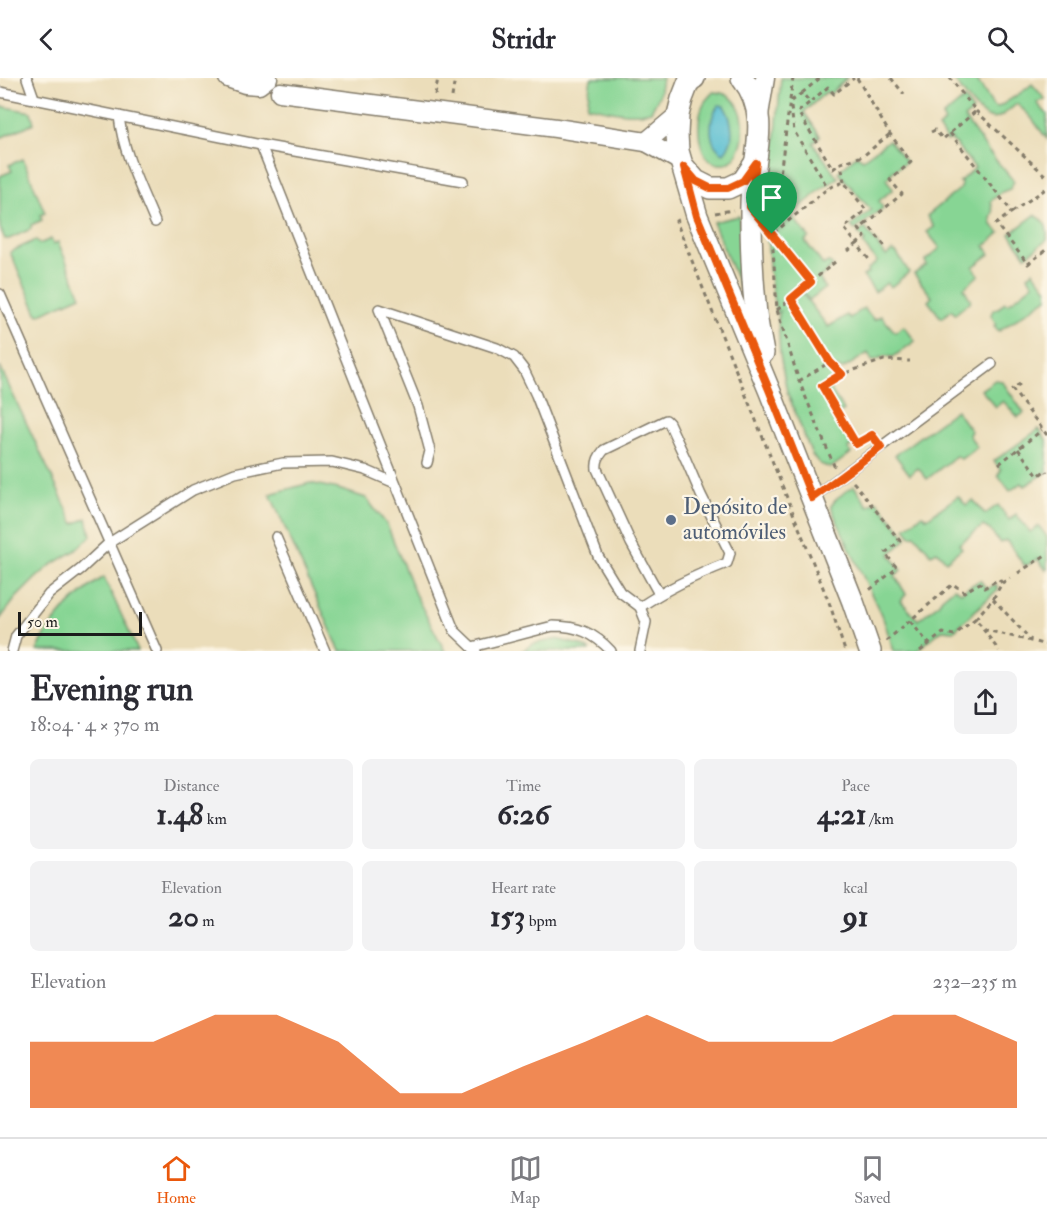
<!DOCTYPE html>
<meta charset="utf-8">
<style>
:root{--surface:#fff;--page:#f2f2f3;--text:#2b2b33;--muted:#7c7c81;--line:#e1e1e2;--accent:#ea580c}
body{margin:0;font-family:"IM FELL Double Pica",serif;background:var(--page);color:var(--text);height:100vh;display:flex;flex-direction:column;font-size:22px;white-space:nowrap}
*{box-sizing:border-box;margin:0}
p{font-size:20px;color:var(--muted)}
.icon{flex:none;width:33px;height:33px;fill:none;stroke:currentColor;stroke-width:2;stroke-linecap:round;stroke-linejoin:round}
.map{position:relative;height:573px;overflow:hidden}
.sheet{display:flex;flex-direction:column;background:var(--surface);flex:1}
.sheet>*{flex:none}
.scale{position:absolute;left:18px;bottom:15px;width:124px;box-sizing:border-box;padding-left:6px;border:3px solid #1c1c1c;border-top:0;font-size:16px;line-height:21px;white-space:nowrap;color:#1c1c1c;-webkit-text-stroke:4px #fcf5e5;paint-order:stroke}
.pin{position:absolute;display:grid;place-items:center;width:51px;height:51px;color:#fff;margin:-62px -26px;border-radius:50% 50% 50% 0;rotate:-45deg;box-shadow:0 0 6px #0007}
.pin .icon{rotate:45deg}
.round{display:grid;place-items:center;flex:none;width:63px;height:63px;border-radius:9px;background:var(--page)}
.summary{display:flex;align-items:center;justify-content:space-between;height:102px;padding:0 30px}
h1{font-size:33px;font-weight:700;line-height:45px}
.stats{display:grid;grid-template-columns:repeat(3,1fr);gap:9px;height:102px;padding:6px 30px}
.stats div{display:grid;align-content:center;border-radius:9px;background:var(--page);text-align:center}
.stats b{font-size:30px;font-weight:700}
.stats small{font-size:16px;font-weight:400}
.stats p{font-size:16px}
.chart{height:168px;padding:12px 30px}
.chart p{display:flex;justify-content:space-between}
.chart svg{width:100%;height:108px;margin-top:6px;fill:var(--accent);opacity:.7}
header{display:flex;justify-content:space-between;align-items:center;height:78px;padding:0 30px;background:var(--surface);font-size:27px;font-weight:700}
.menu{display:flex;justify-content:space-around;align-items:center;height:84px;border-top:2px solid var(--line);background:var(--surface);font-size:16px;color:var(--muted)}
.menu a{display:grid;justify-items:center;gap:3px}
.menu .on{color:var(--accent)}
.map>svg:first-child{display:block}
.green{fill:#87d594;stroke:#527858;stroke-width:1.5}
.water{fill:#54bdd1;stroke:#386c76;stroke-width:1.5}
.lines{fill:none;stroke-linecap:round;stroke-linejoin:round}
.service-casing{stroke:#847c6b;stroke-width:12}
.minor-casing{stroke:#847c6b;stroke-width:21}
.tertiary-casing{stroke:#847c6b;stroke-width:24}
.path{stroke:#847c6b;stroke-width:3;stroke-dasharray:4.5 4.5;stroke-linecap:butt}
.service{stroke:#fff;stroke-width:9}
.minor{stroke:#fff;stroke-width:18}
.tertiary{stroke:#fff;stroke-width:21}
.route-casing{stroke:#fff;stroke-width:12}
.route{stroke:#ea580c;stroke-width:8}
.service-dot{fill:#5c6f8a;stroke:#fcf5e5;stroke-width:2}
.labels{text-anchor:middle;dominant-baseline:central;stroke-width:4.5;stroke-linejoin:round;paint-order:stroke}
.service-label{font-size:22px;fill:#4e5e75;stroke:#fcf5e5;text-anchor:start}
</style>
<header><svg class="icon" aria-label="back" viewBox="0 0 24 24"><path d="M15 5l-7 7 7 7"/></svg>Stridr<svg class="icon" aria-label="search" viewBox="0 0 24 24"><circle cx="10" cy="10" r="6"/><path d="M15 15l6 6"/></svg></header>
<div class="map">
<svg width="1047" height="573" viewBox="0 0 1047 573">
<rect width="100%" height="100%" fill="#fcf5e5"/>
<filter id="ink" filterUnits="userSpaceOnUse"><feTurbulence type="fractalNoise" baseFrequency=".0167" numOctaves="2"/><feDisplacementMap in="SourceGraphic" scale="12" xChannelSelector="R" yChannelSelector="G"/><feConvolveMatrix kernelMatrix="1 2 1 2 8 2 1 2 1" color-interpolation-filters="sRGB"/></filter>
<filter id="wash" filterUnits="userSpaceOnUse"><feTurbulence type="fractalNoise" baseFrequency=".008" numOctaves="4" result="noise"/><feDisplacementMap in="SourceGraphic" scale="24" xChannelSelector="R" yChannelSelector="G"/><feGaussianBlur stdDeviation="1.35" result="paint"/><feColorMatrix in="noise" values="0 0 0 0 0 0 0 0 0 0 0 0 0 0 0 0 0 1.4 0 .05"/><feComposite in="paint" operator="in"/></filter>
<g filter="url(#wash)">
<rect width="100%" height="100%" fill="#ebddba"/>
<!-- green -->
<g class="green">
<path d="M 591,0 L 662,0 L 659,18 L 651,33 C 630,39 608,32 587,28 Z"/>
<path d="M 781,0 L 847,0 L 830,16 L 826,14 L 804,34 L 820,58 L 813,65 L 838,100 L 820,112 L 791,137 L 809,159 L 805,163 L 823,187 L 828,184 L 833,188 L 819,200 L 825,210 L 809,222 L 803,214 L 802,215 L 828,249 L 847,237 L 850,240 L 864,230 L 874,242 L 881,238 L 895,254 L 904,248 L 915,263 L 893,279 L 885,278 L 872,283 L 868,275 L 843,291 L 835,289 L 833,290 L 839,300 L 828,308 L 844,332 L 836,337 L 853,367 L 848,370 L 851,375 L 831,390 L 820,386 L 812,377 L 787,314 L 780,277 L 778,241 L 780,233 L 776,236 L 770,200 L 767,154 Z"/>
<path d="M 953,0 L 976,0 L 993,28 L 997,30 C 1009,22 1022,15 1032,6 L 1045,21 L 1037,25 L 1047,36 L 1047,61 L 1030,38 L 1017,26 C 1011,30 1004,37 997,40 C 982,46 961,11 953,0 Z"/>
<path d="M 713,14 C 758,14 747,92 719,86 C 696,82 695,41 704,25 C 706,21 710,18 713,14 Z"/>
<path d="M 964,21 L 973,33 L 964,40 L 989,74 L 1014,103 L 1010,111 L 1002,114 L 991,123 L 993,134 L 991,140 L 992,147 L 1000,155 L 985,168 L 990,176 L 973,189 L 979,197 L 964,210 L 971,223 L 955,236 L 952,232 L 941,240 L 928,223 L 932,219 L 914,196 L 927,187 L 925,183 L 940,170 L 927,154 L 934,149 L 927,138 L 961,110 L 961,105 L 959,104 L 975,90 L 951,61 L 947,63 L 938,50 L 945,44 L 942,39 Z"/>
<path d="M 0,28 L 31,34 L 34,45 L 0,60 Z"/>
<path d="M 889,62 L 906,84 L 891,95 L 891,97 L 886,101 L 893,111 L 879,123 L 883,130 L 855,152 L 851,148 L 871,132 L 838,94 L 857,77 L 863,81 Z"/>
<path d="M 23,81 L 45,135 L 40,137 L 42,142 L 31,147 L 31,151 L 9,161 L 5,161 L 0,150 L 0,98 L 12,93 L 9,87 Z"/>
<path d="M 1035,137 C 1047,144 1047,149 1047,162 L 1026,178 L 1010,156 Z"/>
<path d="M 739,138 L 744,220 L 713,144 Z"/>
<path d="M 865,150 L 886,178 L 892,173 L 897,175 L 909,194 L 891,209 L 887,205 L 875,214 L 863,198 L 868,195 L 867,192 L 877,184 L 863,166 L 865,163 L 858,155 Z"/>
<path d="M 51,161 L 53,166 L 58,164 L 81,218 L 38,237 L 10,174 L 36,162 L 39,166 Z"/>
<path d="M 1033,193 L 1047,211 L 1047,220 L 999,253 L 994,248 L 996,246 L 991,237 L 993,232 L 1000,229 L 1005,224 L 1008,226 L 1033,206 L 1028,198 Z"/>
<path d="M 0,289 L 74,446 L 87,440 L 91,458 L 75,473 L 51,487 L 36,500 L 16,520 L 0,541 Z"/>
<path d="M 995,302 L 1002,303 L 1024,335 L 1018,339 L 1003,323 L 996,329 L 981,312 Z"/>
<path d="M 956,332 L 971,353 L 969,357 L 977,369 L 961,381 L 956,378 L 927,401 L 918,390 L 910,397 L 895,377 Z"/>
<path d="M 1039,351 L 1047,363 L 1047,394 L 1025,408 L 1021,405 L 1010,413 L 998,397 L 1001,392 L 994,383 Z"/>
<path d="M 310,405 L 338,411 L 366,420 L 387,447 L 415,516 L 445,573 L 340,573 L 270,416 Z"/>
<path d="M 854,408 L 868,428 L 877,423 L 907,460 L 890,476 L 901,492 L 895,498 L 906,516 L 901,523 L 918,542 L 938,526 L 942,520 L 954,510 L 961,514 L 980,502 L 987,512 L 995,506 L 998,511 L 954,553 L 942,552 L 916,573 L 894,573 L 884,543 L 835,439 L 831,428 L 837,420 Z"/>
<path d="M 958,418 L 966,427 L 973,422 L 985,436 L 998,427 L 1009,442 L 1016,436 L 1030,454 L 1039,448 L 1047,459 L 1047,491 L 1046,492 L 1038,481 L 1025,488 L 1006,462 L 1000,465 L 990,452 L 983,448 L 959,466 L 962,470 L 946,483 L 937,473 L 931,476 L 915,457 L 911,458 L 905,450 L 922,437 L 927,440 Z"/>
<path d="M 104,499 L 138,573 L 37,573 C 50,542 75,518 104,499 Z"/>
<path d="M 557,561 L 580,567 L 591,573 L 522,573 L 533,566 Z"/>
</g>
<!-- water -->
<path class="water" d="M 719,27 L 724,28 C 733,43 736,62 724,75 C 707,68 708,38 719,27 Z"/>
</g>
<g filter="url(#ink)">
<g class="lines">
<defs>
<g id="service">
<path d="M 27,0 L 34,20"/>
<path d="M 0,14 L 261,67 L 463,103"/>
<path d="M 119,38 C 123,75 141,110 155,144"/>
<path d="M 261,67 L 454,552 L 476,573"/>
<path d="M 0,216 L 157,573"/>
<path d="M 427,385 L 430,373 L 418,328 L 379,231 L 497,270 L 514,279 L 524,292 L 536,317 L 598,478 L 620,514 L 640,529 L 646,544 L 640,573"/>
<path d="M 812,420 L 992,286"/>
<path d="M 276,459 L 325,573"/>
<path d="M 640,529 C 668,510 696,497 727,485 L 730,475 L 701,417 L 686,382 L 669,345 L 666,342 L 604,372 C 599,378 596,383 597,391 L 631,465 L 659,516"/>
<path d="M 472,569 L 553,548 C 578,548 594,555 611,573"/>
<path d="M 12,573 L 16,558 L 49,516 L 81,491 L 109,465 L 193,412 L 235,395 L 283,385 L 332,384 L 365,392 L 395,405"/>
</g>
<g id="minor">
<path d="M 228,0 L 245,6 L 259,7 L 268,0"/>
<path d="M 280,14 L 556,50 L 646,64"/>
<path d="M 678,37 L 646,64 L 682,84"/>
<path d="M 759,37 L 765,0"/>
</g>
<g id="tertiary">
<path d="M 694,0 L 689,3 L 682,21 L 678,37 L 677,56 L 678,73 L 697,138 L 770,314 L 853,524 L 870,573"/>
<path d="M 742,0 C 775,40 749,88 751,133 C 751,164 752,195 755,225 C 756,242 760,258 763,275"/>
<path d="M 684,89 L 696,103 L 710,110 L 728,110 L 743,103 L 755,85"/>
</g>
</defs>
<!-- service casing -->
<use href="#service" class="service-casing"/>
<!-- minor casing -->
<use href="#minor" class="minor-casing"/>
<!-- tertiary casing -->
<use href="#tertiary" class="tertiary-casing"/>
<!-- path -->
<g class="path">
<path d="M 793,0 L 772,156 L 777,232 L 799,303 L 835,390"/>
<path d="M 857,0 L 890,56 L 911,84 L 890,102 L 902,116 L 867,145 L 887,171"/>
<path d="M 891,0 L 904,16"/>
<path d="M 802,15 L 820,0"/>
<path d="M 435,17 L 438,0"/>
<path d="M 452,19 L 455,0"/>
<path d="M 791,23 L 802,15 L 810,24 L 828,9 L 834,16 L 854,0"/>
<path d="M 809,25 L 798,34 L 833,91 L 841,85"/>
<path d="M 791,29 L 794,53 L 828,110"/>
<path d="M 976,33 L 1047,99"/>
<path d="M 931,54 L 935,52 L 943,61 L 976,33 L 950,0"/>
<path d="M 950,55 L 1012,134 L 996,146 L 1028,186 L 1047,171"/>
<path d="M 844,104 L 841,85 L 863,78 L 890,56"/>
<path d="M 1012,134 L 1047,110"/>
<path d="M 715,135 L 733,132"/>
<path d="M 679,142 L 676,143 L 830,527 L 845,573"/>
<path d="M 867,145 L 859,151 L 865,159 L 857,166 L 871,184"/>
<path d="M 770,153 L 811,204"/>
<path d="M 774,155 L 828,110 L 844,104 L 866,132 L 844,150 L 857,166 L 848,173"/>
<path d="M 835,184 L 791,221 L 830,284 L 842,296"/>
<path d="M 777,232 L 791,221"/>
<path d="M 799,303 L 830,284"/>
<path d="M 1020,306 L 1012,311 L 1047,357"/>
<path d="M 874,360 L 872,357 L 856,366 L 822,308 L 842,296 L 884,282 L 910,283"/>
<path d="M 1018,371 L 1038,398 L 1046,392 L 1047,394"/>
<path d="M 999,386 L 1042,352"/>
<path d="M 853,404 L 855,406 L 900,463 L 885,475 L 897,490 L 867,514"/>
<path d="M 1018,495 L 1047,476"/>
<path d="M 1002,505 L 1010,500"/>
<path d="M 993,521 L 1031,562"/>
<path d="M 910,543 L 929,566"/>
<path d="M 983,551 L 999,573"/>
<path d="M 886,563 L 953,506 L 964,514 L 980,505 L 984,510 L 999,501 L 1002,505 L 993,521 L 975,541 L 986,552 L 1047,567"/>
<path d="M 920,573 L 943,555 L 954,557 L 975,541 L 975,542"/>
</g>
<!-- service -->
<use href="#service" class="service"/>
<!-- minor -->
<use href="#minor" class="minor"/>
<!-- tertiary -->
<use href="#tertiary" class="tertiary"/>
</g>
</g>
<g class="lines" filter="url(#ink)">
<defs>
<path id="route" d="M 756,85 L 750,129 L 811,204 L 791,221 L 830,284 L 842,296 L 822,308 L 856,366 L 872,357 L 881,369 L 812,420 L 770,314 L 697,138 L 684,89 L 696,103 L 710,110 L 728,110 L 743,103 Z"/>
</defs>
<!-- route casing -->
<use href="#route" class="route-casing"/>
<!-- route -->
<use href="#route" class="route"/>
</g>
<!-- markers -->
<circle class="service-dot" cx="671" cy="442" r="6"/>
<g class="labels">
<!-- service labels -->
<g class="service-label">
<text x="683" y="429">Depósito de<tspan x="683" dy="25">automóviles</tspan></text>
</g>
</g>
</svg>
<div class="scale">50 m</div>
<div class="pin" style="left:772px;top:156px;background:#1e9e55"><svg class="icon" aria-label="arrive" viewBox="0 0 24 24"><path d="M6 21V4h12l-3 4 3 4H6"/></svg></div>
</div>
<section class="sheet">
<div class="summary"><div><h1>Evening run</h1><p>18:04 · 4 × 370 m</p></div><a class="round"><svg class="icon" aria-label="share" viewBox="0 0 24 24"><path d="M12 15V3M7 8l5-5 5 5M5 13v7h14v-7"/></svg></a></div>
<div class="stats">
<div><p>Distance</p><b>1.48<small> km</small></b></div>
<div><p>Time</p><b>6:26</b></div>
<div><p>Pace</p><b>4:21<small> /km</small></b></div>
</div>
<div class="stats">
<div><p>Elevation</p><b>20<small> m</small></b></div>
<div><p>Heart rate</p><b>153<small> bpm</small></b></div>
<div><p>kcal</p><b>91</b></div>
</div>
<div class="chart"><p><span>Elevation</span>232–235 m</p>
<svg viewBox="0 0 160 44" preserveAspectRatio="none"><path d="M0 44V17L10 17L20 17L30 6L40 6L50 17L60 38L70 38L80 27L90 17L100 6L110 17L120 17L130 17L140 6L150 6L160 17V44z"/></svg>
</div>
</section>
<nav class="menu">
<a class="on"><svg class="icon" aria-label="home" viewBox="0 0 24 24"><path d="M3 11l9-7 9 7M6 9v11h12V9"/></svg>Home</a>
<a><svg class="icon" aria-label="map" viewBox="0 0 24 24"><path d="M3 6l6-2 6 2 6-2v14l-6 2-6-2-6 2zM9 4v14M15 6v14"/></svg>Map</a>
<a><svg class="icon" aria-label="saved" viewBox="0 0 24 24"><path d="M7 4h10v16l-5-4-5 4z"/></svg>Saved</a>
</nav>
